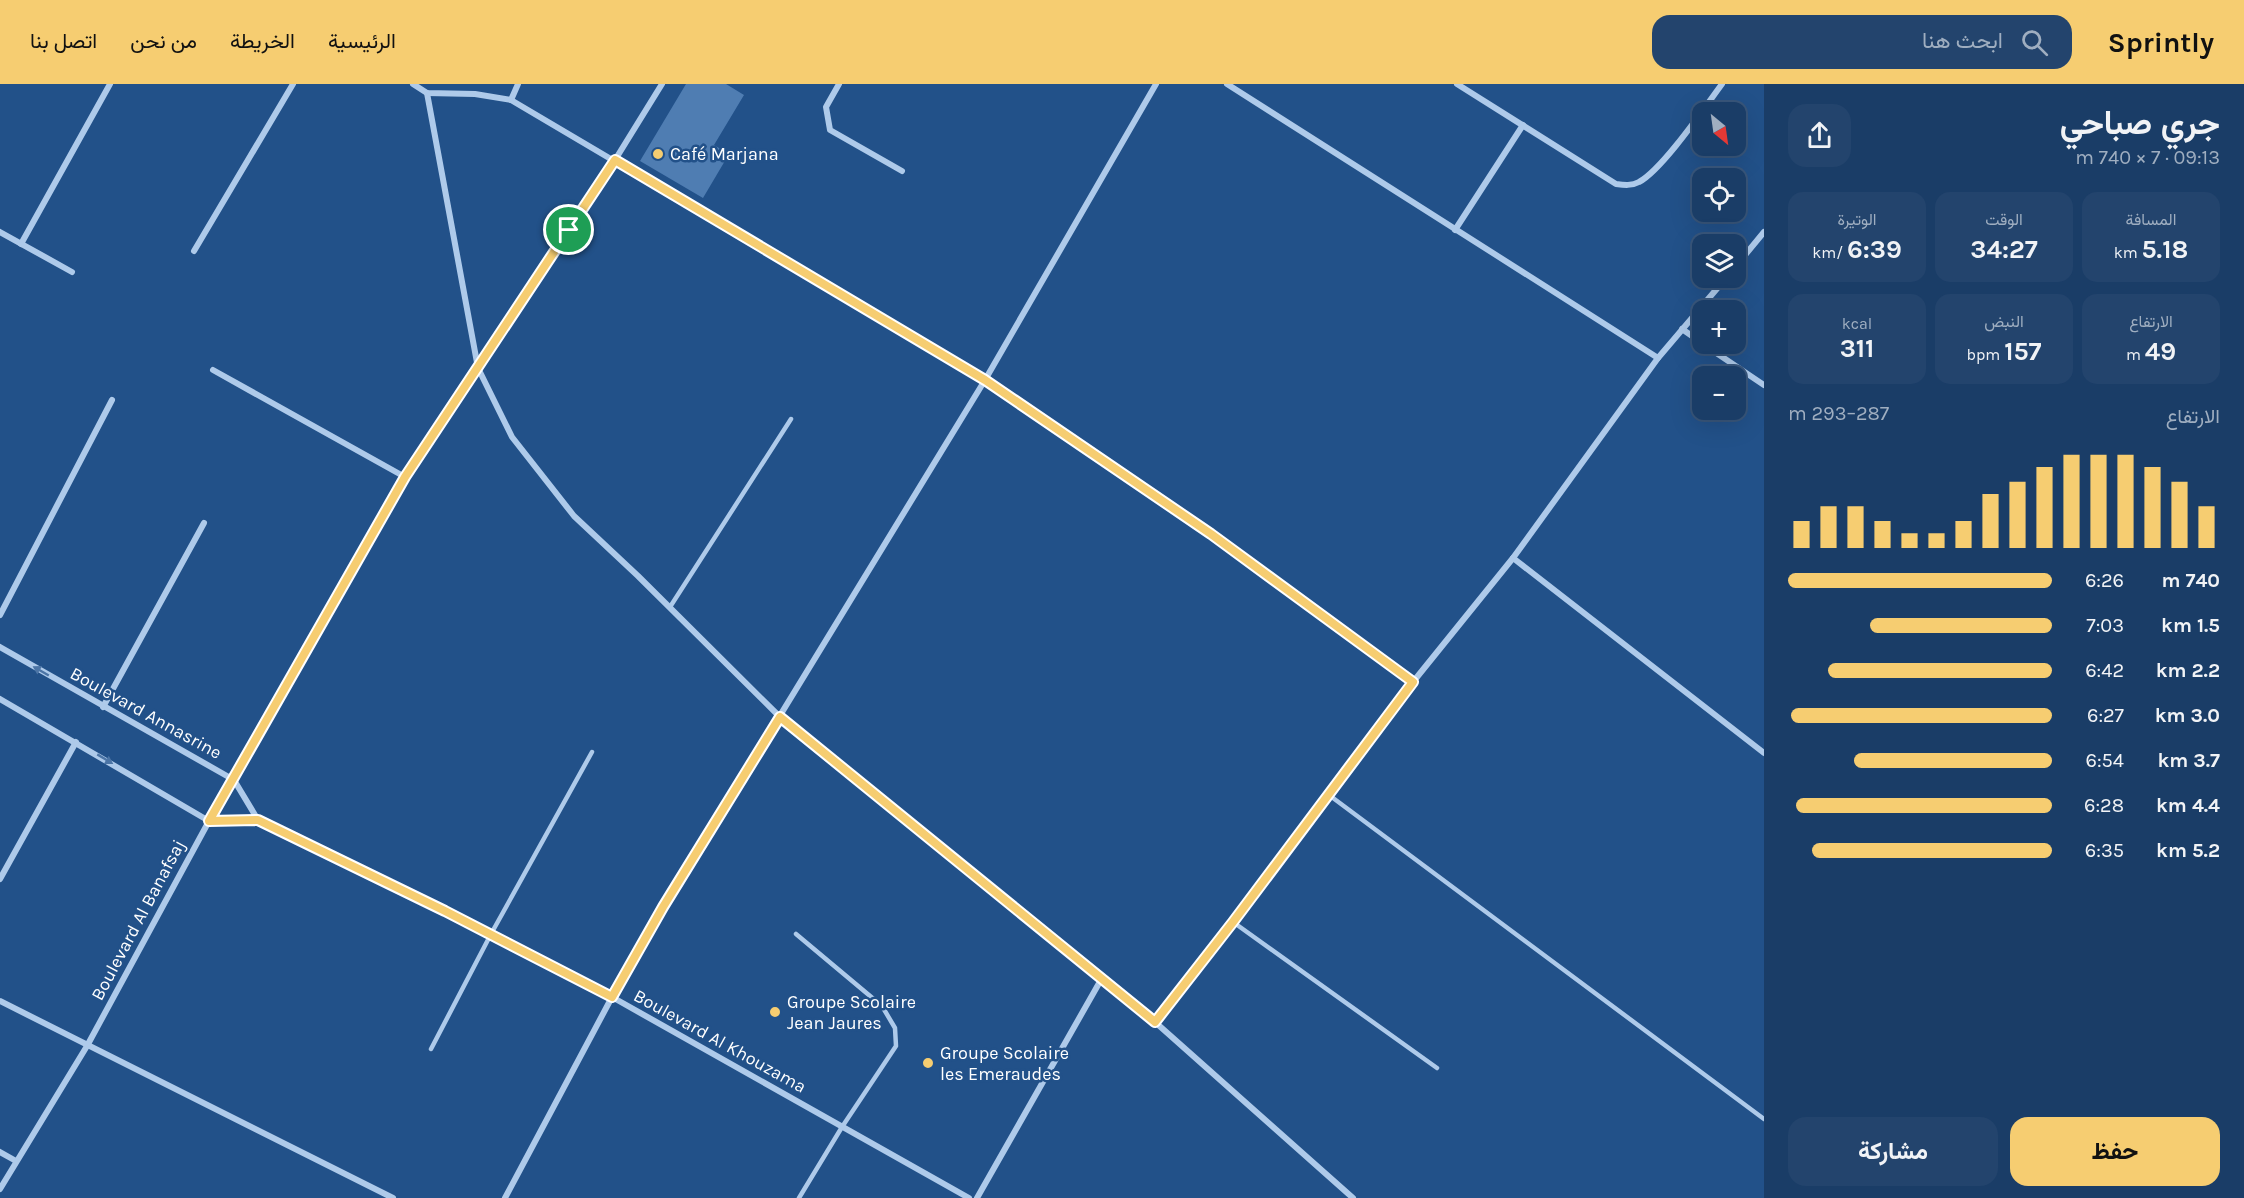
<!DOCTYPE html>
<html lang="ar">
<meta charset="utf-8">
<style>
:root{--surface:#1a3d67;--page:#23446d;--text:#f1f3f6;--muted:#9faec0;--line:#38567b;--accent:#f6cd71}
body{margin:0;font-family:Karla,Vazirmatn,sans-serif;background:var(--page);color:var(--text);direction:rtl;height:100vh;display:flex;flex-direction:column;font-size:22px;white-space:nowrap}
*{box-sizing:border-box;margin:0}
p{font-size:20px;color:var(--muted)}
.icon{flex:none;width:33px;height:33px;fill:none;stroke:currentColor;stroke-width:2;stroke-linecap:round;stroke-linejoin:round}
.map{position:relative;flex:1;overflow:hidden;direction:ltr}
.side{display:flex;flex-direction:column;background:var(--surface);width:480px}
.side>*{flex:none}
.needle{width:39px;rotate:151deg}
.buttons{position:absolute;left:1692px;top:18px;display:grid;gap:12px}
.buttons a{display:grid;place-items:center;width:54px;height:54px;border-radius:12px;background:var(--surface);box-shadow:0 6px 24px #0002,0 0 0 2px var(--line);font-size:30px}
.pin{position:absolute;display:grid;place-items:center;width:51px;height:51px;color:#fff;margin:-26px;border:3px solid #fff;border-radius:50%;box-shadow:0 2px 6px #0007}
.round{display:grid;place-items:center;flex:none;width:63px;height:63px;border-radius:18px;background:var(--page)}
.overview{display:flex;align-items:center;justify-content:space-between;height:102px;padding:0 24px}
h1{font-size:33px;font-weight:700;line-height:45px}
.stats{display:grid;grid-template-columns:repeat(3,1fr);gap:9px;height:102px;padding:6px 24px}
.stats div{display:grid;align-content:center;border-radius:15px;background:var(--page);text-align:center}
.stats b{font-size:26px;font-weight:700}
.stats small{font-size:16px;font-weight:400}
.stats p{font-size:16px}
.chart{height:168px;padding:12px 24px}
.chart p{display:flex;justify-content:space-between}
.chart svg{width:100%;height:108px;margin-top:6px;stroke:var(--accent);stroke-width:6}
.primary-button{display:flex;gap:12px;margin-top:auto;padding:12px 24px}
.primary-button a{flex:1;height:69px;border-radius:18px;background:var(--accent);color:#111;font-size:24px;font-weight:700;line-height:69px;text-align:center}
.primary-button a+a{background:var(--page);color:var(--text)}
ul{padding:0 24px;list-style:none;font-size:20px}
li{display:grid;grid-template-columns:96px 72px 1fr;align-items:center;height:45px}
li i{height:15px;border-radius:8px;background:var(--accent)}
header{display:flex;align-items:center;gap:36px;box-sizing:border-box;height:84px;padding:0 30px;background:var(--accent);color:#111}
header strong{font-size:28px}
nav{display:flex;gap:33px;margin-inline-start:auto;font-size:21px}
.search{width:420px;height:54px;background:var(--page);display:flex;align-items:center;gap:15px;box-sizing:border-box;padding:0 21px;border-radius:18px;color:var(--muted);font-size:22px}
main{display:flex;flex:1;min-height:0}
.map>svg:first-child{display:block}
.building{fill:#4f7db2}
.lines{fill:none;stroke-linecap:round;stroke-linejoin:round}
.service{stroke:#aecaea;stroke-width:4.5}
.minor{stroke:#aecaea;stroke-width:6}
.oneway{fill:#4c75a6}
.route-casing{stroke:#fff;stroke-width:12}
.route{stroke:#f6cd71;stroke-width:8}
.poi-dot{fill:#f6cd71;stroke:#225189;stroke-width:2}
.labels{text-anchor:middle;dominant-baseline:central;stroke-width:5;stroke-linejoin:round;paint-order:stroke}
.poi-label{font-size:18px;fill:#fff;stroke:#225189;text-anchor:start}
.street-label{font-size:18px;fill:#fff;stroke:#225189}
</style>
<header>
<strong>Sprintly</strong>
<div class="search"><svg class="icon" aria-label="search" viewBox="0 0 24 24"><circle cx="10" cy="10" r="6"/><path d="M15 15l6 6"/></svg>ابحث هنا</div>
<nav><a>الرئيسية</a><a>الخريطة</a><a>من نحن</a><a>اتصل بنا</a></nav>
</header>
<main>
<section class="side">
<div class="overview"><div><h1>جري صباحي</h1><p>09:13 · 7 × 740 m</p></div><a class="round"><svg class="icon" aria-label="share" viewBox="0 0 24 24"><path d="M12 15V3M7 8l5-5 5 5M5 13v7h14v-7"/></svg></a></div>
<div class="stats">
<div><p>المسافة</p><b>5.18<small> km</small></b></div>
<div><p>الوقت</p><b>34:27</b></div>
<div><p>الوتيرة</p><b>6:39<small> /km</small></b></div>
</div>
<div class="stats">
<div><p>الارتفاع</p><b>49<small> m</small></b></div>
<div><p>النبض</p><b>157<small> bpm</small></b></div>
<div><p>kcal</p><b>311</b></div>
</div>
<div class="chart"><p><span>الارتفاع</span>287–293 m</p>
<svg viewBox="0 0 160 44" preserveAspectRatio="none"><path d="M5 44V33M15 44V27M25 44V27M35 44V33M45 44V38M55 44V38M65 44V33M75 44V22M85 44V17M95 44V11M105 44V6M115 44V6M125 44V6M135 44V11M145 44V17M155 44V27"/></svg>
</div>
<ul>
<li><b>740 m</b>6:26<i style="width:100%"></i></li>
<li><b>1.5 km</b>7:03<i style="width:69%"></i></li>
<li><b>2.2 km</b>6:42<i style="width:85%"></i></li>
<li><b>3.0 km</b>6:27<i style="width:99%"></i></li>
<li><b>3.7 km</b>6:54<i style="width:75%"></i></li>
<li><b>4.4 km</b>6:28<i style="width:97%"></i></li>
<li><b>5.2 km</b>6:35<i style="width:91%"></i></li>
</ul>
<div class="primary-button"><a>حفظ</a><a>مشاركة</a></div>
</section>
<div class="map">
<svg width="1764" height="1114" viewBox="0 0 1764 1114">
<rect width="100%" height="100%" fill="#225189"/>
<!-- building -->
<path class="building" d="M 686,0 L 726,0 L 744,11 L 714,61 L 729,70 L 703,114 L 640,77 Z"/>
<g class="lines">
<!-- service -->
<g class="service">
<path d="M 670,523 L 791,335"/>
<path d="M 1329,711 L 1764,1035"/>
<path d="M 1233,838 L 1437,984"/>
<path d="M 796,850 L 882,922 L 895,944 L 896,962 L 842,1043 L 799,1114"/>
<path d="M 431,965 L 491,850 L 592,668"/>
</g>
<!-- minor -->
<g class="minor">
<path d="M 413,0 L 427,9 L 475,10 L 511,16 L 985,296 L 1211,450 L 1413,598"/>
<path d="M 839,0 L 826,23 L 830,46 L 902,87"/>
<path d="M 1227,0 L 1658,274"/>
<path d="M 1457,0 L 1616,100 C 1624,101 1632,102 1639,98 C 1662,86 1705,23 1722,0"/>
<path d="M 427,9 L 478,284 L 512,353 L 574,432 L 638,492 L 780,633 L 1155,938 L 1353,1114"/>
<path d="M 511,16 L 518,0"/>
<path d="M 1455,146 L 1523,41"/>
<path d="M 0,148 L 72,188"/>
<path d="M 21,160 L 110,0"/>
<path d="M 194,167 L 293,0"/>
<path d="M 1736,182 L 1764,148"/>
<path d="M 1682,245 L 1702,259"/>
<path d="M 1703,260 L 1764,301"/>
<path d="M 213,286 L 405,393"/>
<path d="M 1513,474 L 1764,669"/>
<path d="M 0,531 L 112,316"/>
<path d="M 0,563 L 234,696 L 258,736"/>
<path d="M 0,615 L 209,737 L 258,736 L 491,850 L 612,913 L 969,1114"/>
<path d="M 103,623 L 204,439"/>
<path d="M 0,795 L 76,658"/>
<path d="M 0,917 L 393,1114"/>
<path d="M 1155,938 L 1233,838 L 1413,598 L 1513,474 L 1658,274 L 1726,194"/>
<path d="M 0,1068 L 16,1077"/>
<path d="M 0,1105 L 87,962 L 209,737 L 405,393 L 615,76 L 662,0"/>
<path d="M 505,1114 L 612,913 L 663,823 L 985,296 L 1156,0"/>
<path d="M 977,1114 L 1102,894"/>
</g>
</g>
<!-- one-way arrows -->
<defs><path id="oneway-solid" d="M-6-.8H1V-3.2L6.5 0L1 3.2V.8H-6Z" transform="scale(1.5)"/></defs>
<g class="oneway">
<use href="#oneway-solid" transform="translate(41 587) rotate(-150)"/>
<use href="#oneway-solid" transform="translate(105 675) rotate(31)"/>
</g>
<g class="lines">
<defs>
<path id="route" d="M 615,76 L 985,296 L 1211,450 L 1413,598 L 1233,838 L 1155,938 L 780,633 L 663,823 L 612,913 L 445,827 L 258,736 L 209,737 L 405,393 Z"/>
</defs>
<!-- route casing -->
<use href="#route" class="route-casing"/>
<!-- route -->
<use href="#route" class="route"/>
</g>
<!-- markers -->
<g class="poi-dot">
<circle cx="658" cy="70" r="6"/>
<circle cx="775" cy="928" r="6"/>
<circle cx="928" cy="979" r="6"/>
</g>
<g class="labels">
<!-- poi labels -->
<g class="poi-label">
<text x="670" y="70">Café Marjana</text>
<text x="787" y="918">Groupe Scolaire<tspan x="787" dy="21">Jean Jaures</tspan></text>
<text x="940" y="969">Groupe Scolaire<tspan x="940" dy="21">les Emeraudes</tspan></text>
</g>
<!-- street labels -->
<g class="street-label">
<text transform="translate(146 629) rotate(29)">Boulevard Annasrine</text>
<text transform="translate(138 836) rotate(-62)">Boulevard Al Banafsaj</text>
<text transform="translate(720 957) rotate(29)">Boulevard Al Khouzama</text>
</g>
</g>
</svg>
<div class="buttons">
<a><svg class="needle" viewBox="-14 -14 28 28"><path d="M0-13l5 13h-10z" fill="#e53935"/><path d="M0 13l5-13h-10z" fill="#9faec0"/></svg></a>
<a><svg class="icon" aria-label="locate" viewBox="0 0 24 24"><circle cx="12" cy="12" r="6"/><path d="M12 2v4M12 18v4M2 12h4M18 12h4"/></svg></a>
<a><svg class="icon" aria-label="layers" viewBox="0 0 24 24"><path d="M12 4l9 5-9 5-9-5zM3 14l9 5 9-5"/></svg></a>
<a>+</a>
<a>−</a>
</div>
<div class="pin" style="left:569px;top:146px;background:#1e9e55"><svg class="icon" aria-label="arrive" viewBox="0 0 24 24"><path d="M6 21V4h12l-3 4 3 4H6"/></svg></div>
</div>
</main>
